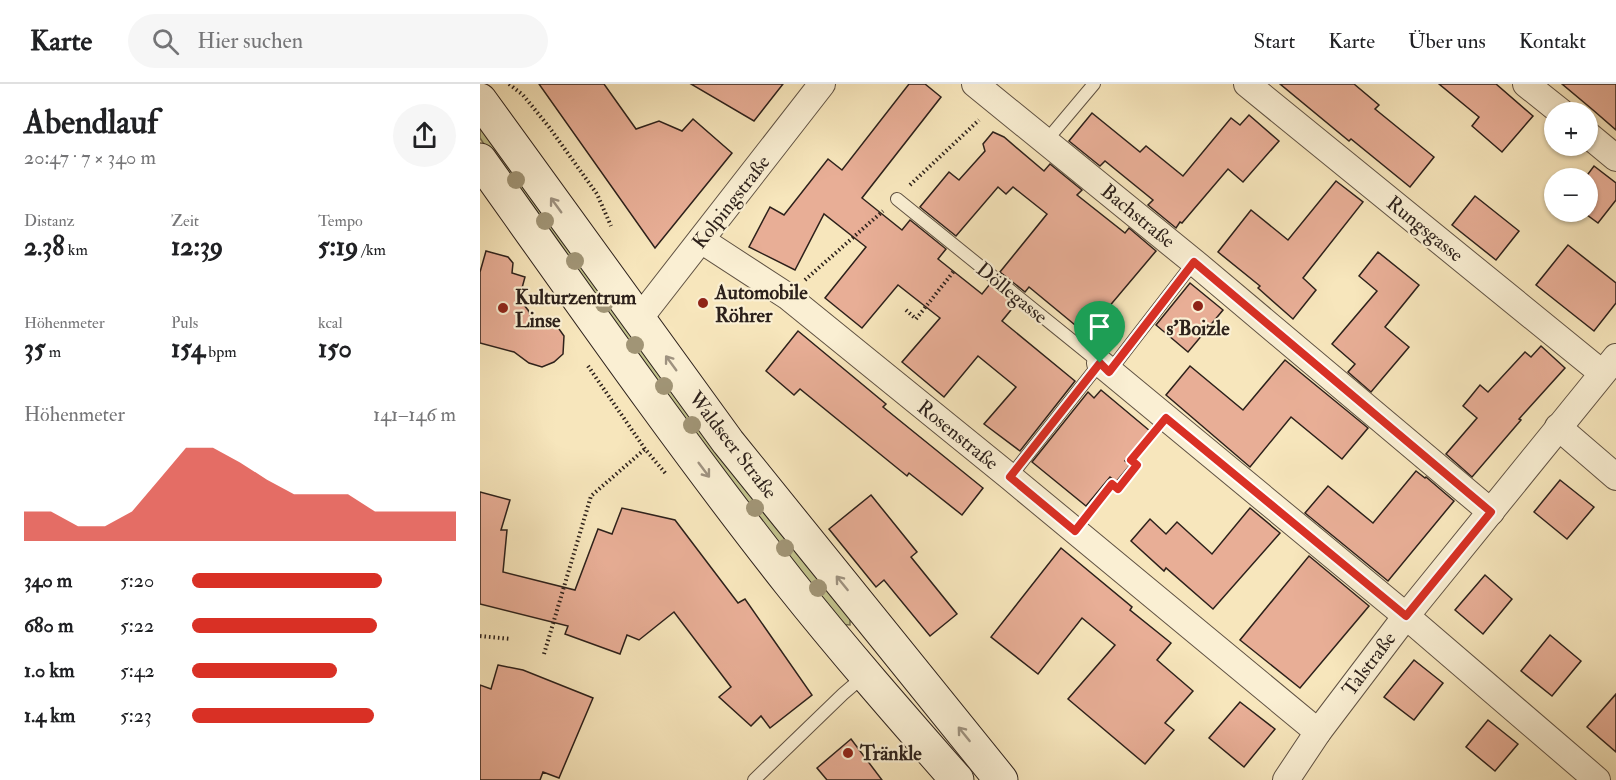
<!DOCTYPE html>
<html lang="de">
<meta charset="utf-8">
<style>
:root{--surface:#fff;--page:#f6f6f6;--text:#202124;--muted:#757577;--line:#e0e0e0;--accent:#d93025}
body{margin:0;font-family:"IM FELL Double Pica",serif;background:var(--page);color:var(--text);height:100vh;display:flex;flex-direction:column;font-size:22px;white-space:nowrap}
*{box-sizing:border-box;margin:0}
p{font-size:20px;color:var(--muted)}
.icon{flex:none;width:33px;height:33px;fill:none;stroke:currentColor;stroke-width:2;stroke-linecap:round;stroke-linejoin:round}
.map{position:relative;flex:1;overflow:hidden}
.side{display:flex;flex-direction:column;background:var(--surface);width:480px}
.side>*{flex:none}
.buttons{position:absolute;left:1064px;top:18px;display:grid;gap:12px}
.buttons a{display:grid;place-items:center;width:54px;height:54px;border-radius:50%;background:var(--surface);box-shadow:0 2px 4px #0004;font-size:30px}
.pin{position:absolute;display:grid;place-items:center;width:51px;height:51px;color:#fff;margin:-62px -26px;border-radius:50% 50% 50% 0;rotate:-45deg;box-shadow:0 0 6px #0007}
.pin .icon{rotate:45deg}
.round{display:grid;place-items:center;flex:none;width:63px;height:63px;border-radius:32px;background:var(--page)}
.summary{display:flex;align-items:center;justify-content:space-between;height:102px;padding:0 24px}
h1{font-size:33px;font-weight:800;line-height:45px}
.stats{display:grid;grid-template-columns:repeat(3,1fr);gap:9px;height:102px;padding:6px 24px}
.stats div{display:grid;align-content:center}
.stats b{font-size:26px;font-weight:800}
.stats small{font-size:16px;font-weight:400}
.stats p{font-size:16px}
.chart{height:168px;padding:12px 24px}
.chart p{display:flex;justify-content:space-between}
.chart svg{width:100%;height:108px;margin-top:6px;fill:var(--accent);opacity:.7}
ul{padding:0 24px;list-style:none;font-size:20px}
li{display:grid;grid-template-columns:96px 72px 1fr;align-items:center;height:45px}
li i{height:15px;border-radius:8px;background:var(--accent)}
header{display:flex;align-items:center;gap:36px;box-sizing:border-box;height:84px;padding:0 30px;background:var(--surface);border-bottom:2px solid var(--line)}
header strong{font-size:28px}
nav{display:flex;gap:33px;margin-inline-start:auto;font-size:21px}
.search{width:420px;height:54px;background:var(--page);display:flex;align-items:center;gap:15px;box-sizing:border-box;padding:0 21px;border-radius:33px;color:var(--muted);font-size:22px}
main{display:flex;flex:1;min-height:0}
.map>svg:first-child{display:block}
.green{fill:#c2c38d;stroke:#787254;stroke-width:1.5}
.building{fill:#e8ae96;stroke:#2d211b;stroke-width:1.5}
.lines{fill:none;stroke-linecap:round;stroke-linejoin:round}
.lane-casing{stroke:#605243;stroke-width:14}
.street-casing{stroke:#605243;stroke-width:28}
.secondary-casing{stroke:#2d211b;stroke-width:35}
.path{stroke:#2d211b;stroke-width:4;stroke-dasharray:1.5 3;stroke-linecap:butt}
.lane{stroke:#faefd3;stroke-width:12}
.street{stroke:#faefd3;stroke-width:26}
.secondary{stroke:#faefd3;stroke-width:33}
.tree{fill:#a19576}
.oneway{stroke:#9e9280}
.route-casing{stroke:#fff;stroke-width:12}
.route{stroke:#d93025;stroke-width:8}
.poi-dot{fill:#8f2418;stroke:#faefd3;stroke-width:2}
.labels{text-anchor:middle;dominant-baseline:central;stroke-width:4.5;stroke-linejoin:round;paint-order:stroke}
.street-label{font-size:20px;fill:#2d211b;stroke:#faefd3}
.poi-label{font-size:20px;font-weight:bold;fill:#2d211b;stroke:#faefd3;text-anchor:start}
</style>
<header>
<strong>Karte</strong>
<div class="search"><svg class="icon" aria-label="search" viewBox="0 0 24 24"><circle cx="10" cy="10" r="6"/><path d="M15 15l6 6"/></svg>Hier suchen</div>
<nav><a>Start</a><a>Karte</a><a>Über uns</a><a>Kontakt</a></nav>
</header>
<main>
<section class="side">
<div class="summary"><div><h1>Abendlauf</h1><p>20:47 · 7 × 340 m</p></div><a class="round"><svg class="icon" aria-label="share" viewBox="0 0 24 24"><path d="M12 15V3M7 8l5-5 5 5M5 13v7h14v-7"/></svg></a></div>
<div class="stats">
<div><p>Distanz</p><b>2.38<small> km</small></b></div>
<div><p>Zeit</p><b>12:39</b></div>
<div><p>Tempo</p><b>5:19<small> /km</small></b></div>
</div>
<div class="stats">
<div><p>Höhenmeter</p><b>35<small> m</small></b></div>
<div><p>Puls</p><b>154<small> bpm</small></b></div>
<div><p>kcal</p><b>150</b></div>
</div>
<div class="chart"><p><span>Höhenmeter</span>141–146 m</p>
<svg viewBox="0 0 160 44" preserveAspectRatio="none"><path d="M0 44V32L10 32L20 38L30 38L40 32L50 19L60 6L70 6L80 12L90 19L100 25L110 25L120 25L130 32L140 32L150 32L160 32V44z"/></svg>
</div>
<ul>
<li><b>340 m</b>5:20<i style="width:72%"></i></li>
<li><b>680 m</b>5:22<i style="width:70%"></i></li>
<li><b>1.0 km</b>5:42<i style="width:55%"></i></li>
<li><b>1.4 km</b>5:23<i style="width:69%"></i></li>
</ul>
</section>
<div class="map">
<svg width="1136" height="696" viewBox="0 0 1136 696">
<rect width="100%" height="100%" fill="#f7e6bc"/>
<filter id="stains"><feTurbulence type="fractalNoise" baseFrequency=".00333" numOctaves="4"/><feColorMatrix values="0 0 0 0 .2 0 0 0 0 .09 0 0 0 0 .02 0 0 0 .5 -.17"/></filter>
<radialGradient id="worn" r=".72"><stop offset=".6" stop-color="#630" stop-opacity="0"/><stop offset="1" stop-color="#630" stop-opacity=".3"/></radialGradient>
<!-- green -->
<path class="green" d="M 0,38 L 370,533 L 370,541 L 358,540 L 227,372 L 13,74 L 0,54 Z"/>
<!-- building -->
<g class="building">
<path d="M 59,0 L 124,0 L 156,45 L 179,37 L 202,47 L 213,35 L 252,69 L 175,164 Z"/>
<path d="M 211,0 L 303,0 L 274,37 Z"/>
<path d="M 429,0 L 445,0 L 461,13 L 382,114 L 422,146 L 430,136 L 466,165 L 458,175 L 502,210 L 510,200 L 535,221 L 522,237 L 595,297 L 540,367 L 504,340 L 536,303 L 498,272 L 464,313 L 422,278 L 460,234 L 418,201 L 382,244 L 345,214 L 386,163 L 344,130 L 315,186 L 269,163 L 290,123 L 304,131 L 348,75 L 362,86 Z"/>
<path d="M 800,0 L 874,0 L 899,21 L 895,25 L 954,73 L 930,103 L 871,55 L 869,57 Z"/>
<path d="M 959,0 L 1016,0 L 1053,32 L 1022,68 L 992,42 L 999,33 Z"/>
<path d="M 1082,0 L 1136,0 L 1136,46 L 1113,26 Z"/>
<path d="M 612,29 L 660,68 L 666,62 L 703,92 L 751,34 L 760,41 L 769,31 L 799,57 L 763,98 L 748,85 L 702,139 L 700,138 L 696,144 L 668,121 L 673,116 L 625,77 L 620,82 L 589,57 Z"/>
<path d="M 513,48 L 524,53 L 564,87 L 570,80 L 602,106 L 597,111 L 645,149 L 649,144 L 676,167 L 606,250 L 549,203 L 545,208 L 520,188 L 567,130 L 533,103 L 526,110 L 518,103 L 476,152 L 440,123 L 469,88 L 479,96 L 505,67 L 503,60 Z"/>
<path d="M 1114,82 L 1136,99 L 1136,116 L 1118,139 L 1103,128 L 1107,128 L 1107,94 L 1105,94 Z"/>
<path d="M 856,97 L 883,118 L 823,194 L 836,206 L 813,235 L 778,204 L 780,202 L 738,168 L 771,126 L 808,156 Z"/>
<path d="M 995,112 L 1039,147 L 1016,176 L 972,141 Z"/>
<path d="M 1088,161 L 1136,199 L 1136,219 L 1114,247 L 1056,201 Z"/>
<path d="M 6,167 L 28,173 L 33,179 L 32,189 L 45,193 L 39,215 L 48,226 L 53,238 L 68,238 L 77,242 L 84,252 L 83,270 L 74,278 L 62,283 L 49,279 L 34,268 L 0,259 L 0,188 Z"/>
<path d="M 898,168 L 939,201 L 905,243 L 929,263 L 891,308 L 868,288 L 875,280 L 852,260 L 897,207 L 879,192 Z"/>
<path d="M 710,199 L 743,226 L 708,268 L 676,241 Z"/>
<path d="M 318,247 L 406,320 L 403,323 L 503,404 L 482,431 L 429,389 L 427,392 L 320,305 L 314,311 L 286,287 Z"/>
<path d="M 1061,262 L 1085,284 L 1039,335 L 1041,336 L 992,393 L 966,370 L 997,334 L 983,322 L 1000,301 L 1008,308 L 1045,268 L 1051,273 Z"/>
<path d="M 805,276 L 888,344 L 862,375 L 811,333 L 770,383 L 686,311 L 710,282 L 763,326 Z"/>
<path d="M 621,306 L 670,347 L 645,377 L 650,381 L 636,398 L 630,393 L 606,422 L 552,378 L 608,308 L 614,314 Z"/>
<path d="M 936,387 L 945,394 L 946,393 L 974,417 L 908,497 L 825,429 L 848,402 L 893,439 Z"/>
<path d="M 1080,396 L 1114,423 L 1087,455 L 1054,428 Z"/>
<path d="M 0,408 L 30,416 L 21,446 L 27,446 L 23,488 L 95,506 L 118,445 L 132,450 L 142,424 L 195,436 L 258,519 L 265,515 L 332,611 L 290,644 L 281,632 L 271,642 L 239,613 L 251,603 L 194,528 L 159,556 L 147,551 L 140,570 L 85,550 L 88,542 L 0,520 Z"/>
<path d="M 391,411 L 437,468 L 431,473 L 477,530 L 450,552 L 404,496 L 396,503 L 349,445 Z"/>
<path d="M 770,424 L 800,449 L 733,525 L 686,484 L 684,487 L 651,457 L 670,435 L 686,450 L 697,438 L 732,470 Z"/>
<path d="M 581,464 L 652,523 L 650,526 L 691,559 L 677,576 L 713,607 L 685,639 L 694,646 L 665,680 L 588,615 L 635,561 L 602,534 L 558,590 L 511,553 Z"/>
<path d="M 829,472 L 889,522 L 820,604 L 760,556 Z"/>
<path d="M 1005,491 L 1032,515 L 1003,550 L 975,526 Z"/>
<path d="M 1070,551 L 1101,577 L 1072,612 L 1041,587 Z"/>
<path d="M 934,576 L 963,599 L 934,636 L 904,613 Z"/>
<path d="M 18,581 L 43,586 L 113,614 L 79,694 L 63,688 L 60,696 L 0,696 L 0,601 L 11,605 Z"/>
<path d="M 1136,610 L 1136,668 L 1107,643 Z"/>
<path d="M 760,618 L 795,645 L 764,683 L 729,654 Z"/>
<path d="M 1008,636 L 1038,660 L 1015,687 L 986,663 Z"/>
<path d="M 371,655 L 402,696 L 347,696 L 337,684 Z"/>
</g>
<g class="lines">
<defs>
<g id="lane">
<path d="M 566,57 L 614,0"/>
<path d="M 417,115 L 620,279 L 530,393"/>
<path d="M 629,288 L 714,178"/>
<path d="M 274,696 L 363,610 L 384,592"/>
</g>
<g id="street">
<path d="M 495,0 L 714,178 L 1011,428"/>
<path d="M 767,0 L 1122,289"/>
<path d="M 1046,0 L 1081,28"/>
<path d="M 1107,50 L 1136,74"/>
<path d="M 221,156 L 307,212 L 530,393 L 838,648"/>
<path d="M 159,235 L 342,0"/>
<path d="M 620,279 L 926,532 L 1117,696"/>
<path d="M 1078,343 L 1136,393"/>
<path d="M 806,696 L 838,648 L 926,532 L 1136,273"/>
</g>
<g id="secondary">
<path d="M 0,16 L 248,358 L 521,696"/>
<path d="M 0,76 C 101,218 201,361 309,498 C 363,566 420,631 477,696"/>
</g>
</defs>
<!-- lane casing -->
<use href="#lane" class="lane-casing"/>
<!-- street casing -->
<use href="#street" class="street-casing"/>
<!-- secondary casing -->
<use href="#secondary" class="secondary-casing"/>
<!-- path -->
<g class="path">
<path d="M 29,0 L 43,11 L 69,43 L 117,110 L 131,142"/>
<path d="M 430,101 L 499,36"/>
<path d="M 325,196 L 403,127"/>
<path d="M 426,226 L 436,235 L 474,187"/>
<path d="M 108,282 L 165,365 L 186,390"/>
<path d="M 611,427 L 632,400 L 638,405 L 656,381 L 651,376 L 669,353"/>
<path d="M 0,552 L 31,555"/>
<path d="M 64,570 L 111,412 L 165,365"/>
</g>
<!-- lane -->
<use href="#lane" class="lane"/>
<!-- street -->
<use href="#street" class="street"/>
<!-- secondary -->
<use href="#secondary" class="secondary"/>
</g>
<!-- trees -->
<g class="tree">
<circle cx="36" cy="96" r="9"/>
<circle cx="65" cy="137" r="9"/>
<circle cx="95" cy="177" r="9"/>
<circle cx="124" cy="220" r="9"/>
<circle cx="155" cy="261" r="9"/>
<circle cx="184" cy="302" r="9"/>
<circle cx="212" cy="341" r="9"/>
<circle cx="275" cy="424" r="9"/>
<circle cx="305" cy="464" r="9"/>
<circle cx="338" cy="504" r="9"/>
</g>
<!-- one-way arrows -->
<defs><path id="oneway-shaft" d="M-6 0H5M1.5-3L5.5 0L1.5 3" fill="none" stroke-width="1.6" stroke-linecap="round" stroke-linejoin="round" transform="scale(1.5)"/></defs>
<g class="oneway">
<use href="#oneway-shaft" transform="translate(76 121) rotate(-126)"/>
<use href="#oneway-shaft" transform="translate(191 279) rotate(-126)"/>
<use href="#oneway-shaft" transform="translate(224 386) rotate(53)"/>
<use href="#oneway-shaft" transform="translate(362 499) rotate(-129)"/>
<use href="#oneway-shaft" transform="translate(484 650) rotate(-129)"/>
</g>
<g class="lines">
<defs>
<path id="route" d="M 714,178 L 1011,428 L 926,532 L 686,334 L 651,376 L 657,381 L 638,405 L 632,400 L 595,447 L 530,393 L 620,279 L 629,288 Z"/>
</defs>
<!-- route casing -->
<use href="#route" class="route-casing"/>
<!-- route -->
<use href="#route" class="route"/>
</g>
<!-- markers -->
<g class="poi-dot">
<circle cx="223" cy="219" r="6"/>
<circle cx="718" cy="222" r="6"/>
<circle cx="23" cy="224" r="6"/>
<circle cx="368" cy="669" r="6"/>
</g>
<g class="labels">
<!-- street labels -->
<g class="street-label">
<text transform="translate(251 118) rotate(-52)">Kolpingstraße</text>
<text transform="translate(658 132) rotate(39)">Bachstraße</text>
<text transform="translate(945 145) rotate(39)">Rungsgasse</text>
<text transform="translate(532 209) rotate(39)">Döllegasse</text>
<text transform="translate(478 351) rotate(39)">Rosenstraße</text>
<text transform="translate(253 361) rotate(52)">Waldseer Straße</text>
<text transform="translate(889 580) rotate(-53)">Talstraße</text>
</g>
<!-- poi labels -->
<g class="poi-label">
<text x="235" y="208">Automobile<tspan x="235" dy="23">Röhrer</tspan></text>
<text x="35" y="213">Kulturzentrum<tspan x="35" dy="23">Linse</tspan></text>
<text x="718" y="244" text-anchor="middle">s'Boizle</text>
<text x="380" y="669">Tränkle</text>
</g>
</g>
<rect width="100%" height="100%" filter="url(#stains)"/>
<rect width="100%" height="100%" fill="url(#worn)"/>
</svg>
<div class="buttons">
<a>+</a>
<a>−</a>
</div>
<div class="pin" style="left:620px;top:279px;background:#1e9e55"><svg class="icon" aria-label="arrive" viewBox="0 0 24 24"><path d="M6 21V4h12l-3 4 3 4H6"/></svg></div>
</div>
</main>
